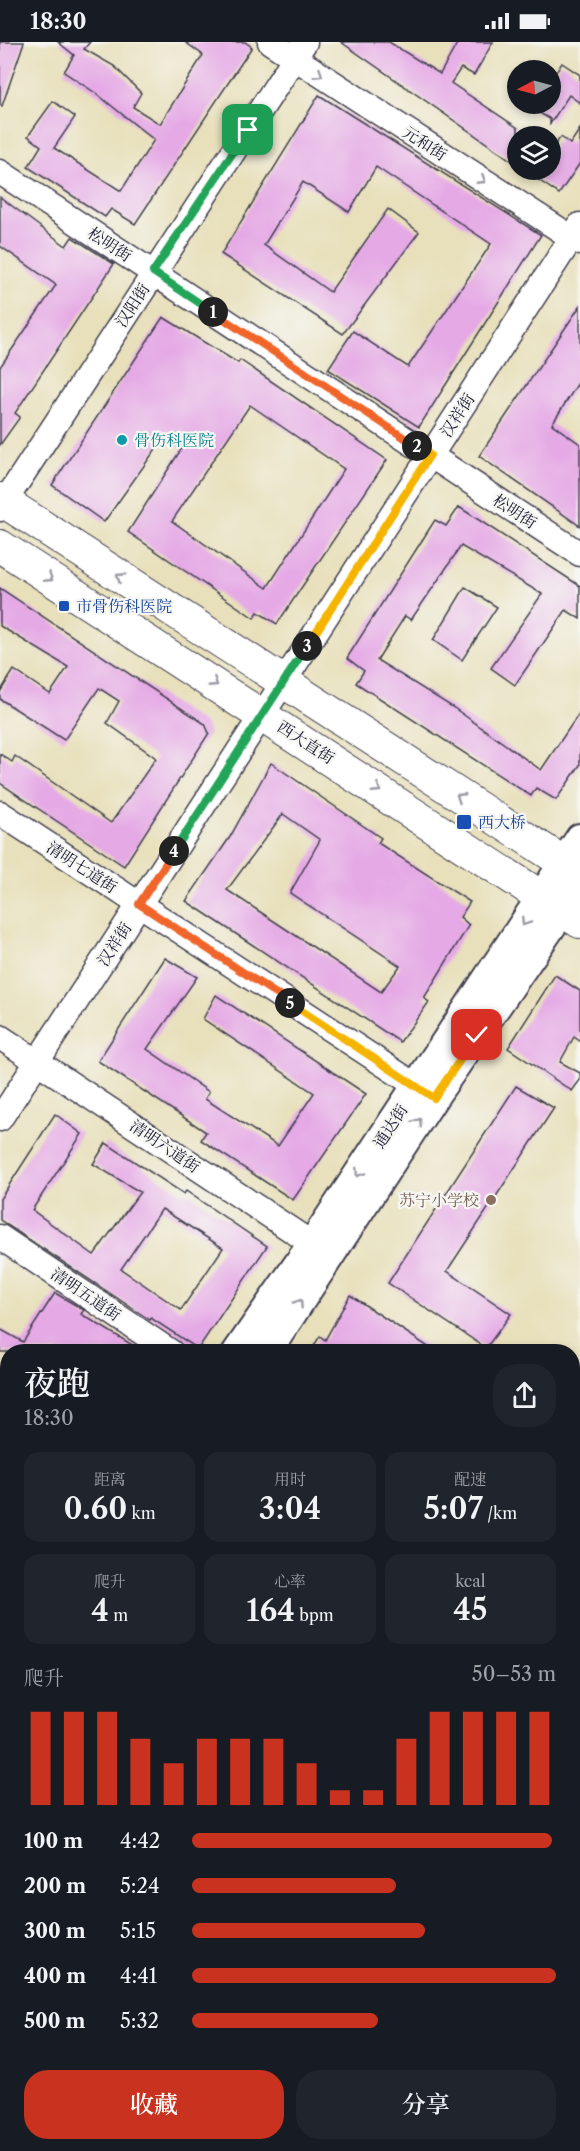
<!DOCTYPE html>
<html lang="zh">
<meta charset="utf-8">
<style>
:root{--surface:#171b24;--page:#20242c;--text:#f1f3f6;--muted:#9ea1a6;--accent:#c8321e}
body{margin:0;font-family:"Libre Caslon Text","Noto Serif SC",serif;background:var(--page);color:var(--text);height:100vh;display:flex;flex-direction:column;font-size:22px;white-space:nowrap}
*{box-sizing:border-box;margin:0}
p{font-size:20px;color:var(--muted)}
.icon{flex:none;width:33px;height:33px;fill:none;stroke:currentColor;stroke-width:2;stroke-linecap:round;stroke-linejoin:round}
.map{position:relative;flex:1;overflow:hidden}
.details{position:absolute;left:0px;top:1302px;width:580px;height:807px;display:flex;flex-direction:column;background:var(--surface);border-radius:24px 24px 0 0;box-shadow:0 3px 9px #0003}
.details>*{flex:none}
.needle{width:39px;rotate:264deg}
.buttons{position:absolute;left:507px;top:18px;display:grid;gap:12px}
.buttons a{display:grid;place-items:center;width:54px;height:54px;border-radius:50%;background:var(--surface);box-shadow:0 3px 9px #0003;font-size:30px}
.pin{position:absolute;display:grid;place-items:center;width:51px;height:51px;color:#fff;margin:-26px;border-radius:12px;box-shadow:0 3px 9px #0006}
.km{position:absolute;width:30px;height:30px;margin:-15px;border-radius:50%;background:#222;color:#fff;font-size:16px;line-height:30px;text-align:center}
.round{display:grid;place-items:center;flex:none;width:63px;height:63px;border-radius:24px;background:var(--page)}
.head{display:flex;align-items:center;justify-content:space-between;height:102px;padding:0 24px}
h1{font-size:33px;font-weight:600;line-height:45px}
.stats{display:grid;grid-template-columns:repeat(3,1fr);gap:9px;height:102px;padding:6px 24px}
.stats div{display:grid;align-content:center;border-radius:15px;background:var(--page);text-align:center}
.stats b{font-size:30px;font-weight:600}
.stats small{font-size:16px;font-weight:400}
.stats p{font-size:16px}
.chart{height:168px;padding:12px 24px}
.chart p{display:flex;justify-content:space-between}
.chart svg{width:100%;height:108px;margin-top:6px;stroke:var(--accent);stroke-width:6}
.primary-button{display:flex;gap:12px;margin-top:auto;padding:12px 24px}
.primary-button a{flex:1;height:69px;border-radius:24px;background:var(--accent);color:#fff;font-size:24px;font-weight:600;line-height:69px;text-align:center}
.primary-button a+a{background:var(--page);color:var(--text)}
ul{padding:0 24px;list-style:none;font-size:20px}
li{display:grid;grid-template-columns:96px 72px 1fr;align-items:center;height:45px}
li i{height:15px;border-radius:8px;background:var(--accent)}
.status{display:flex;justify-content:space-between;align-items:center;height:42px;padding:0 30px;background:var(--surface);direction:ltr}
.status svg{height:16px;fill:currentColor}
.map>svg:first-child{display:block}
.building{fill:#e5a9e5;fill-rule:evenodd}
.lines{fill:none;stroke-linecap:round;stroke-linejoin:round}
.service-casing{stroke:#403e4e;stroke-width:14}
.tertiary-casing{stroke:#403e4e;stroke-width:27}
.secondary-casing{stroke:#403e4e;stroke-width:32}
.primary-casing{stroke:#403e4e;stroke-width:34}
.service{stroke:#fff;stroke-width:10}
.tertiary{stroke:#fff;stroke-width:24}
.secondary{stroke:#fff;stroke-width:28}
.primary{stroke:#fff;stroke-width:32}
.rail-casing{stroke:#22223b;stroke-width:7}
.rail{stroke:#f6f6f2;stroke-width:4.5;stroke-dasharray:14;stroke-linecap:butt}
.oneway{stroke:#9c9ca7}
.split-1-casing{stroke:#fff;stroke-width:12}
.split-2-casing{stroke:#fff;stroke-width:12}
.split-3-casing{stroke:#fff;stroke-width:12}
.split-4-casing{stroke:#fff;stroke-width:12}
.split-5-casing{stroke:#fff;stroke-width:12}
.split-6-casing{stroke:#fff;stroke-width:12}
.split-1{stroke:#22a559;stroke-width:8}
.split-2{stroke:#f0652b;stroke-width:8}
.split-3{stroke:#f5b400;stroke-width:8}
.split-4{stroke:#22a559;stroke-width:8}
.split-5{stroke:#f0652b;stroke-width:8}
.split-6{stroke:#f5b400;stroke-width:8}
.culture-dot{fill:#0f9aa8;stroke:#f6f6f2;stroke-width:2}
.transit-dot{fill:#1a4fb4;stroke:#f6f6f2;stroke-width:2}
.education-dot{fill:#8d6e63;stroke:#f6f6f2;stroke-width:2}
.labels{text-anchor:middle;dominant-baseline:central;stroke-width:4.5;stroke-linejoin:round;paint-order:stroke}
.street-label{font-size:16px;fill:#22223b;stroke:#f6f6f2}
.culture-label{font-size:16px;fill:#0d838f;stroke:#f6f6f2;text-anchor:start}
.transit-label{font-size:16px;fill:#164399;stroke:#f6f6f2;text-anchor:start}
.education-label{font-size:16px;fill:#785e54;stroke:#f6f6f2;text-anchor:end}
</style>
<div class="status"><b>18:30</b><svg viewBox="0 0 49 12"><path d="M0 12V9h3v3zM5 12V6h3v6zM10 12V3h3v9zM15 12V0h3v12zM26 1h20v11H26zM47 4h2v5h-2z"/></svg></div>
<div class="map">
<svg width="580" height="2109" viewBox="0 0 580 2109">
<rect width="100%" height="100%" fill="#f6f6f2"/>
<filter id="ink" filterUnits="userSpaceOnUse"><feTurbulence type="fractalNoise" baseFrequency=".0167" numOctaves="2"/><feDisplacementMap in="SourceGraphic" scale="12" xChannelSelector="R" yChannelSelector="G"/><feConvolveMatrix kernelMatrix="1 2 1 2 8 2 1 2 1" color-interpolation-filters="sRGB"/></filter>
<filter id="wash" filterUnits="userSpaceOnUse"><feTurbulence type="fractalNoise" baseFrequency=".008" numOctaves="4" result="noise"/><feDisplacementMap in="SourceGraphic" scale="24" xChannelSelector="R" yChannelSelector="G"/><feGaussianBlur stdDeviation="1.35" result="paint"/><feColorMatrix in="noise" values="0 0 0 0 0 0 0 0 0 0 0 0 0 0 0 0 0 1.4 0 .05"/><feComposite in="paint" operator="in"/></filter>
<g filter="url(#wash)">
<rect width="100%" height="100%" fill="#e8e0bb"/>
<g id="blocks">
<!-- building -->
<g class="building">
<path d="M 0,0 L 24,0 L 2,64 L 0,63 Z"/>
<path d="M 58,0 L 90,0 L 84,7 L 114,24 L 141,51 L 133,65 L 160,82 L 203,13 L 185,0 L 245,0 L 252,5 L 135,182 L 111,167 L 105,175 L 28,125 L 41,104 L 28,94 L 53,59 L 75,75 L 54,106 L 121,149 L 154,98 L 97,52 L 64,30 L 74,13 Z"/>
<path d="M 341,0 L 389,0 L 440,32 L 458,0 L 493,0 L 474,33 L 461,26 L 451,41 L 518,86 L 518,123 Z"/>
<path d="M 562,21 L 580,33 L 580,61 L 569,53 L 550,82 L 550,77 L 524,62 L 550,62 L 550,39 Z"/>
<path d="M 319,53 L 541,193 L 419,385 L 328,327 L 353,289 L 408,325 L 491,202 L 376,125 L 349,170 L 303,140 L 264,203 L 330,250 L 388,167 L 419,190 L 343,292 L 221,212 Z"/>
<path d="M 580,87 L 580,121 L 559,152 L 524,128 L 550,128 L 550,108 L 561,95 L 570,102 Z"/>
<path d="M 0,155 L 66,204 L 72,195 L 114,222 L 15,371 L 20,375 L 0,403 L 0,325 L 56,243 L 0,204 Z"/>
<path d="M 580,264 L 580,338 L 552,382 L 580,402 L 580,484 L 479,414 Z"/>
<path d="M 163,275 L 238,321 L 240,318 L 387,418 L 277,582 L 258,570 L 254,576 L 128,490 L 182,406 L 165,394 L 104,480 L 52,443 ZM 250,363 L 344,427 L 267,546 L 172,479 Z"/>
<path d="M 459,465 L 580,544 L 580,577 L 566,568 L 515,643 L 491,626 L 542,552 L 461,504 L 411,578 L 405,574 L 377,618 L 454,666 L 541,728 L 580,670 L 580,723 L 556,758 L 536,746 L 531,754 L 356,641 L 364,629 L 347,616 L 435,478 L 446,484 Z"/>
<path d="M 465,545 L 497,565 L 462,618 L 433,598 Z"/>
<path d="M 0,546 L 205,682 L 209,691 L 124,824 L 0,741 L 0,712 L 12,720 L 15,714 L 111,781 L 156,716 L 107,681 L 119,659 L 99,646 L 64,698 L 0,657 L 0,650 L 14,628 L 50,652 L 68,625 L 0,584 Z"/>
<path d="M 271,721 L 381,796 L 378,801 L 470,860 L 460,875 L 469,883 L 424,956 L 429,960 L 400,1000 L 186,859 L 230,795 ZM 283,772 L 320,798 L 290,851 L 400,924 L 381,950 L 227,848 Z"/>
<path d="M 165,916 L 197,935 L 147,1007 L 209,1050 L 205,1057 L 278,1104 L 314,1051 L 203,977 L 216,953 L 366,1052 L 293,1158 L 201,1098 L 206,1090 L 98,1019 Z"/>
<path d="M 555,933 L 580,949 L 580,999 L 574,995 L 560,1020 L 580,1031 L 580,1038 L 572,1049 L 508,1006 Z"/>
<path d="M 516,1044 L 554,1066 L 447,1229 L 511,1272 L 486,1306 L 388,1241 Z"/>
<path d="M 55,1072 L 82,1092 L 32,1168 L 94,1213 L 140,1150 L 93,1122 L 106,1101 L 184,1152 L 186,1149 L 267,1204 L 198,1307 L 151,1276 L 150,1278 L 0,1178 L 0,1157 ZM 162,1167 L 223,1206 L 181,1268 L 121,1227 Z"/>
<path d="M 55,1251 L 84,1268 L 81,1272 L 144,1310 L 0,1310 L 0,1287 L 23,1300 Z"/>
<path d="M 350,1253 L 436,1310 L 310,1310 L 320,1294 L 325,1298 Z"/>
</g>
</g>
</g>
<g filter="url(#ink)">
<use href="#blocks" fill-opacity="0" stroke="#403e4e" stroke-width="1.5"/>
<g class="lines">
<defs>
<path id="service" d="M 0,2099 L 21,2109"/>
<g id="tertiary">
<path d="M 270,0 L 580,201"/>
<path d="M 0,130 L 580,512"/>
<path d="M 0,467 L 305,0"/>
<path d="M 0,771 L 432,1054"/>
<path d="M 0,995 L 326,1211"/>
<path d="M 0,1077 L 580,183"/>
<path d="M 0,1195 L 171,1310"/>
<path d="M 0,1354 L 8,1359"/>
<path d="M 0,1531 L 8,1536"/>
<path d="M 573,1731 L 580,1736"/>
<path d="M 573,2070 L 580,2075"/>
</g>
<g id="secondary">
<path d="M 237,1310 L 312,1202 L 580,796"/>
<path d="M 267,1310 L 434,1055 L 580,843"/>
<path d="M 0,1677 L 8,1665"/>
<path d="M 0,1720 L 8,1709"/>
<path d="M 0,1984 L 8,1988"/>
<path d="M 0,2009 L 8,2013"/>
<path d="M 197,2102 L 214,2109"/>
<path d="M 238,2102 L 253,2109"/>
</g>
<g id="primary">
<path d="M 0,457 L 580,831"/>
<path d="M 0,504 L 580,880"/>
</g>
</defs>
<!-- service casing -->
<use href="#service" class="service-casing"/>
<!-- tertiary casing -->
<use href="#tertiary" class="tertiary-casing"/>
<!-- secondary casing -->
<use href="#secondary" class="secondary-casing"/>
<!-- primary casing -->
<use href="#primary" class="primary-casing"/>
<!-- service -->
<use href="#service" class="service"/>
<!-- tertiary -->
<use href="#tertiary" class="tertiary"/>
<!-- secondary -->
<use href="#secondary" class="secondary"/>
<!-- primary -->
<use href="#primary" class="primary"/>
<defs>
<g id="rail">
<path d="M 0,2054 L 8,2058"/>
<path d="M 0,2068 L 8,2072"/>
<path d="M 67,2102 L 83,2109"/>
<path d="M 90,2102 L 104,2109"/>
</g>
</defs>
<!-- rail casing -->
<use href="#rail" class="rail-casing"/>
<!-- rail -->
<use href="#rail" class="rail"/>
</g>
<!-- one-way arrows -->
<defs><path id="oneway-chevron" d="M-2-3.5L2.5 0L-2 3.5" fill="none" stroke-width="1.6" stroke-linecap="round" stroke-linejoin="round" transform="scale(1.5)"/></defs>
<g class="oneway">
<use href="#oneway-chevron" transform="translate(319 32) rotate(33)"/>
<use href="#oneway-chevron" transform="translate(482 138) rotate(33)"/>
<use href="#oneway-chevron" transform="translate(120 535) rotate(-147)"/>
<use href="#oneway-chevron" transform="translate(49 536) rotate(33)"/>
<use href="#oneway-chevron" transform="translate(214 641) rotate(33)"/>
<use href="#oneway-chevron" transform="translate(377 747) rotate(33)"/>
<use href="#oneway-chevron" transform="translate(460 755) rotate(-147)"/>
<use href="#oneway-chevron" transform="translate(525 880) rotate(123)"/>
<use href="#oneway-chevron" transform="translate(418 1080) rotate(-57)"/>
<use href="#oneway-chevron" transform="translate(359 1131) rotate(123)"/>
<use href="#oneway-chevron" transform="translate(299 1261) rotate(-56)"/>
</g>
</g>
<g class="lines" filter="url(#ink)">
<defs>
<path id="split-1" d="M 213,270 L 153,230 L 248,88"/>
<path id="split-2" d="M 213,270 L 417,404"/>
<path id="split-3" d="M 307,604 L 430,413 L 417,404"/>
<path id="split-4" d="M 174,809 L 307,604"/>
<path id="split-5" d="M 174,809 L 139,862 L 290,961"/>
<path id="split-6" d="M 290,961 L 434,1056 L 477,993"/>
</defs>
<!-- split-1 casing -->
<use href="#split-1" class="split-1-casing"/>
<!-- split-2 casing -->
<use href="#split-2" class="split-2-casing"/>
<!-- split-3 casing -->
<use href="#split-3" class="split-3-casing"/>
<!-- split-4 casing -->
<use href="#split-4" class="split-4-casing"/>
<!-- split-5 casing -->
<use href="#split-5" class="split-5-casing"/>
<!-- split-6 casing -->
<use href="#split-6" class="split-6-casing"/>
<!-- split-1 -->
<use href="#split-1" class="split-1"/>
<!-- split-2 -->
<use href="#split-2" class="split-2"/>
<!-- split-3 -->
<use href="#split-3" class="split-3"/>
<!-- split-4 -->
<use href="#split-4" class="split-4"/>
<!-- split-5 -->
<use href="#split-5" class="split-5"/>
<!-- split-6 -->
<use href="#split-6" class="split-6"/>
</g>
<!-- markers -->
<circle class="culture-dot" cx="122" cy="398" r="6"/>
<g class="transit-dot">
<rect x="58" y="558" width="12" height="12" rx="3"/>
<rect x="456" y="772" width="16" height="16" rx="3"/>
</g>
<circle class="education-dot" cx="491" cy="1158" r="6"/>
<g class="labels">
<!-- street labels -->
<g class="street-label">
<text transform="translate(425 101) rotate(33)">元和街</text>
<text transform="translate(110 202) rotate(33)">松明街</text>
<text transform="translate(132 263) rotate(-57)">汉阳街</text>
<text transform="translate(457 373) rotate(-57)">汉祥街</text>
<text transform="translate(515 469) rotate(33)">松明街</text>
<text transform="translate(306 700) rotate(33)">西大直街</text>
<text transform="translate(82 825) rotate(33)">清明七道街</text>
<text transform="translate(114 902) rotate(-57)">汉祥街</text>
<text transform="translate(390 1084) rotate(-57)">通达街</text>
<text transform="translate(165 1104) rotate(34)">清明六道街</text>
<text transform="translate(86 1252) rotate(34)">清明五道街</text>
</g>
<!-- culture labels -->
<g class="culture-label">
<text x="134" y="398">骨伤科医院</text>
</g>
<!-- transit labels -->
<g class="transit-label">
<text x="76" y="564">市骨伤科医院</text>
<text x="478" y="780">西大桥</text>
</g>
<!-- education labels -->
<g class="education-label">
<text x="479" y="1158">苏宁小学校</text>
</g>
</g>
</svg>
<div class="buttons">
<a><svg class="needle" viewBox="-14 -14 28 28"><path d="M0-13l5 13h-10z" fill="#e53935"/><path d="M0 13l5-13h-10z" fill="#9ea1a6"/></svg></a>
<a><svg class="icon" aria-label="layers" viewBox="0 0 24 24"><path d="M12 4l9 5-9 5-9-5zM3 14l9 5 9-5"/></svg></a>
</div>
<div class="pin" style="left:248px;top:88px;background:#1e9e55"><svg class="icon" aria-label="arrive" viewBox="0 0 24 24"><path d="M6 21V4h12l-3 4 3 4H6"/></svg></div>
<div class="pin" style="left:477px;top:993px;background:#d93025"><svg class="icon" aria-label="check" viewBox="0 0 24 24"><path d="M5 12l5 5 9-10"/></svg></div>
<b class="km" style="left:213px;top:270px">1</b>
<b class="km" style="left:417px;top:404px">2</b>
<b class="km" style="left:307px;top:604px">3</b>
<b class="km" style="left:174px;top:809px">4</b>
<b class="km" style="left:290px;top:961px">5</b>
<section class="details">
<div class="head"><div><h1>夜跑</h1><p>18:30</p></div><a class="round"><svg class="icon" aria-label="share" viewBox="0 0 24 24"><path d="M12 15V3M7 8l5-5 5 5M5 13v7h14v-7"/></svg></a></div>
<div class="stats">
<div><p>距离</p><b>0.60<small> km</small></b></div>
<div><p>用时</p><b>3:04</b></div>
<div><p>配速</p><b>5:07<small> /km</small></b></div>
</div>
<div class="stats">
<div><p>爬升</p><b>4<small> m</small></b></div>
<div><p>心率</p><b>164<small> bpm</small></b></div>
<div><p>kcal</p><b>45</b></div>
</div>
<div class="chart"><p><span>爬升</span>50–53 m</p>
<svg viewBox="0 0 160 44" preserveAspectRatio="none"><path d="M5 44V6M15 44V6M25 44V6M35 44V17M45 44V27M55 44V17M65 44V17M75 44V17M85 44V27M95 44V38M105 44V38M115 44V17M125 44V6M135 44V6M145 44V6M155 44V6"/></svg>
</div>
<ul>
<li><b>100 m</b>4:42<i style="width:99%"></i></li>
<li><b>200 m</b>5:24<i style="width:56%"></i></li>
<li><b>300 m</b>5:15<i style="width:64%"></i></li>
<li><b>400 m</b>4:41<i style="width:100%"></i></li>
<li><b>500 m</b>5:32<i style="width:51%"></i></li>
</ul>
<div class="primary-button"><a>收藏</a><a>分享</a></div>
</section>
</div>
